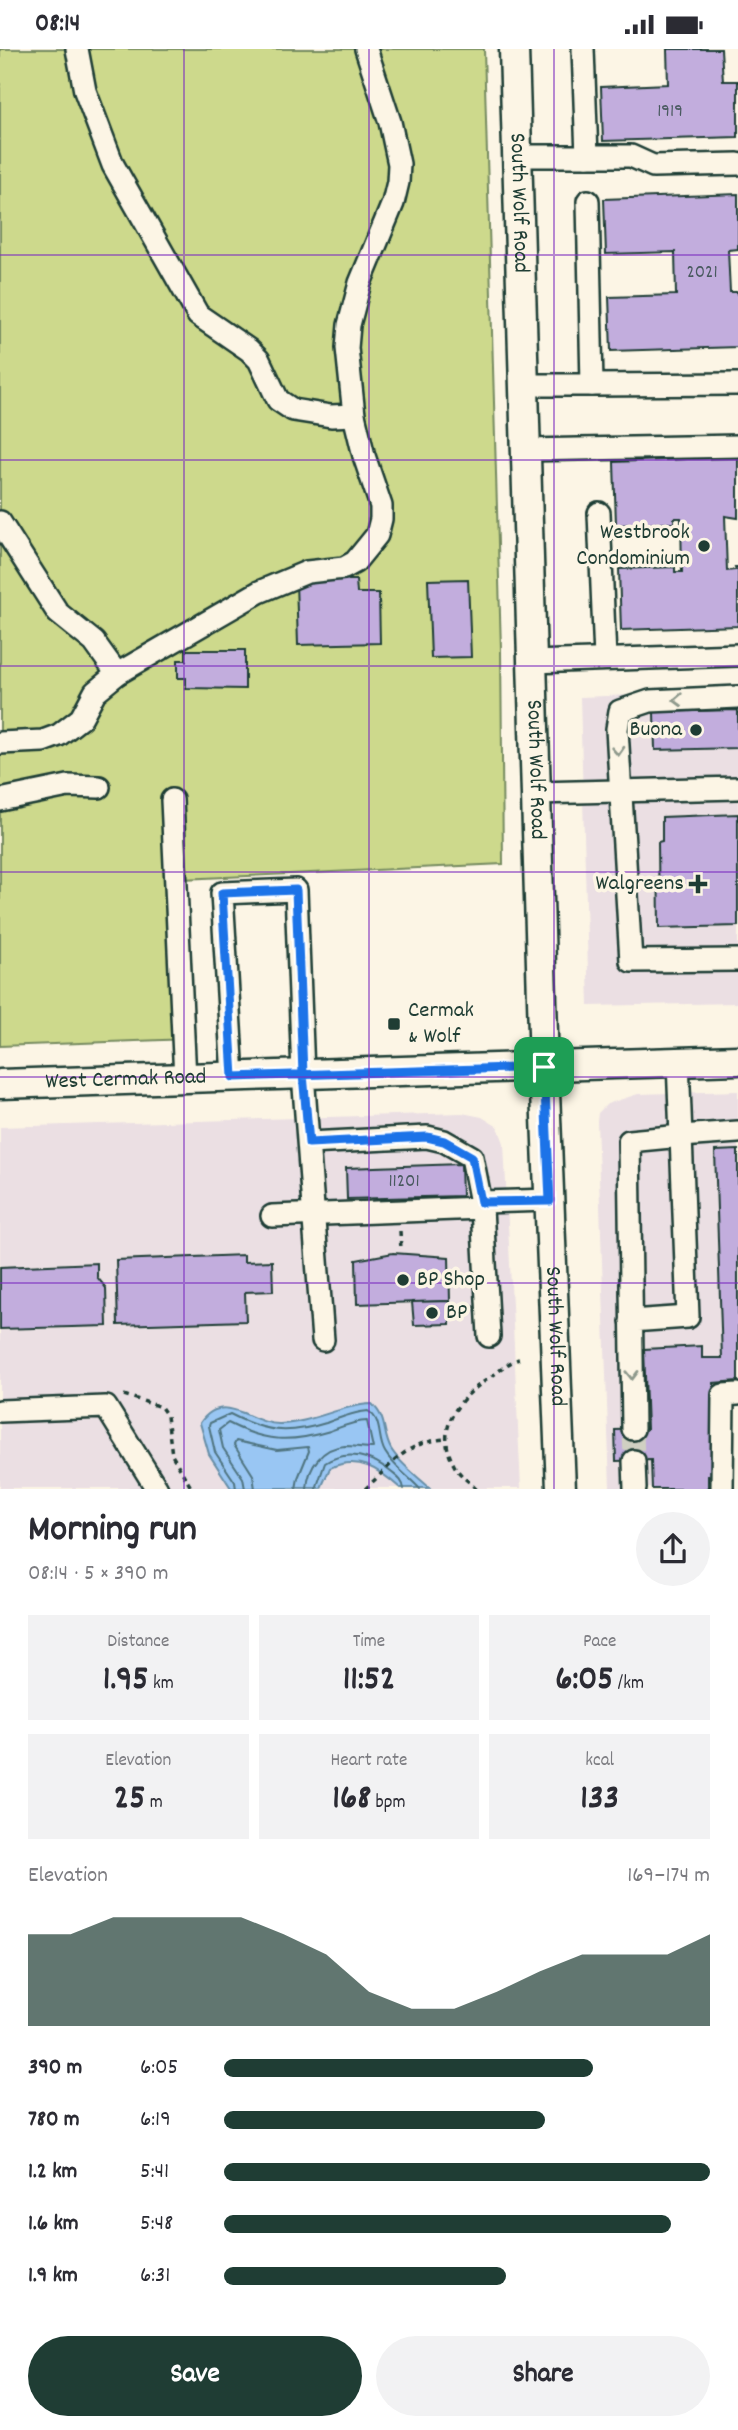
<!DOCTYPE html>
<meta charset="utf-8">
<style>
:root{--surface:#fff;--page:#f2f2f3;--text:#2b2b33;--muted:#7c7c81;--accent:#1f3d34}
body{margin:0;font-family:Dekko,sans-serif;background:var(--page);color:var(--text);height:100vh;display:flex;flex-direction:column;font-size:26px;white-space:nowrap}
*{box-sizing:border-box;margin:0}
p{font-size:23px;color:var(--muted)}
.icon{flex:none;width:38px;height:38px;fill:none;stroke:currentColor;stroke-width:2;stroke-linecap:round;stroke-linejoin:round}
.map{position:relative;height:1440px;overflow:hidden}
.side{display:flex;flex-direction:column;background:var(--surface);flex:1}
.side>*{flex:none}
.pin{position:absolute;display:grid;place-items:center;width:60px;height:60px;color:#fff;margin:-30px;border-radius:14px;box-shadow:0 4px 10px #0006}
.round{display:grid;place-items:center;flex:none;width:74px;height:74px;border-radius:37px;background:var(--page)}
.summary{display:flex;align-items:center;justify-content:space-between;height:119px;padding:0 28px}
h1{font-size:38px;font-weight:800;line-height:52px}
.figures{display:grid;grid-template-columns:repeat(3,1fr);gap:10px;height:119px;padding:7px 28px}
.figures div{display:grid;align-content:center;border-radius:0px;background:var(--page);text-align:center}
.figures b{font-size:35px;font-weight:800}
.figures small{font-size:19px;font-weight:400}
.figures p{font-size:19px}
.chart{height:196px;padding:14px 28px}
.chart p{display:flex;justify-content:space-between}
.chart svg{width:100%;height:126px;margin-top:7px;fill:var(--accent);opacity:.7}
.button{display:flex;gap:14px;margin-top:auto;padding:14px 28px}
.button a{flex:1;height:80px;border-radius:42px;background:var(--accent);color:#fff;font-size:28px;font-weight:800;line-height:80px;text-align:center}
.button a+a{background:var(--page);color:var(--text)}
ul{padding:0 28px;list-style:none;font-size:23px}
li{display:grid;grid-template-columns:112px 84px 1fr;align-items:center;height:52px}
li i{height:18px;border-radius:9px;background:var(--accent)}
.status{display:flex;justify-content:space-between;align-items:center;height:49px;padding:0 35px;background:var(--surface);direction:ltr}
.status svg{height:19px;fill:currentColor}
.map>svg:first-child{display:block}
.built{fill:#ebdfe3}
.green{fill:#cdd98c;stroke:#768b60;stroke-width:2}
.water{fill:#99c6f3;stroke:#688fa7;stroke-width:2}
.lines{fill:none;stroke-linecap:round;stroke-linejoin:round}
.shore{stroke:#507480;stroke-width:2}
.building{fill:#c2addd;stroke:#1f3d34;stroke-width:2}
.minor-tunnel{stroke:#d0d0c2;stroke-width:21;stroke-dasharray:21 10;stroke-linecap:butt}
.minor-casing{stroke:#1f3d34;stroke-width:26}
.major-casing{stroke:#1f3d34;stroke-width:33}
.path{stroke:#1f3d34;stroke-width:3.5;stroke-dasharray:5 5;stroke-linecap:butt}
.minor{stroke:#fcf5e5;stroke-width:21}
.major{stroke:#fcf5e5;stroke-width:28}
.oneway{stroke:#8e998c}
.route-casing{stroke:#fff;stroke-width:14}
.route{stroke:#1a73e8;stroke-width:9}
.grid{fill:none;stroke:#7b2cbf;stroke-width:2;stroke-opacity:0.55}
.poi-dot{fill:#1f3d34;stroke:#fcf5e5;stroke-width:2.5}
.labels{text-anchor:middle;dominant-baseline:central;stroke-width:7;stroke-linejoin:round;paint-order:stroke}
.number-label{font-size:19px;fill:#48595e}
.street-label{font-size:23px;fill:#1f3d34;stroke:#fcf5e5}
.poi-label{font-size:23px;fill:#1f3d34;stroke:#fcf5e5;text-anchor:end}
</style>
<div class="status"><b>08:14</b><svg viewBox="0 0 49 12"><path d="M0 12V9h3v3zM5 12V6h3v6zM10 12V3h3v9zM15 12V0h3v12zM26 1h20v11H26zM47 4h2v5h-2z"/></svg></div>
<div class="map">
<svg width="738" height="1440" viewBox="0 0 738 1440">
<rect width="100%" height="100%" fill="#fcf5e5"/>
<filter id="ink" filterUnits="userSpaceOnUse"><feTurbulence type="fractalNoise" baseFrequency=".0143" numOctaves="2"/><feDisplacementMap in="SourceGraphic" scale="14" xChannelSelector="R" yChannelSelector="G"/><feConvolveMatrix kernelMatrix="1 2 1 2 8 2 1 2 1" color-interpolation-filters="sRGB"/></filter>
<g filter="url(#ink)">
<!-- built -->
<g class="built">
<path d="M 738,642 L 738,954 L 589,957 L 580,648 Z"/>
<path d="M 738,1042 L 738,1357 L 733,1360 L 730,1439 L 610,1439 L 597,1072 L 598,1064 L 607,1055 L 638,1045 Z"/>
<path d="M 462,1064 L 482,1068 L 498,1078 L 504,1094 L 521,1439 L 0,1439 L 0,1078 Z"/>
</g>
<!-- green -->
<path class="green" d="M 0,0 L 484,0 L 501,601 L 503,815 L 182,830 L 189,990 L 0,997 Z"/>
<!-- water -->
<path class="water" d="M 372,1355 C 388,1370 382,1384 391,1400 C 400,1415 417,1427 430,1439 L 400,1439 C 379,1420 358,1406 330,1419 L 321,1439 L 231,1439 L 209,1405 L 200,1374 C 224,1340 251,1376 280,1375 C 312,1374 341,1356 372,1355 Z"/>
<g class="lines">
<!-- shore -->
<g class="shore">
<path d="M 236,1440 L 235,1433 L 215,1403 L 209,1377 L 210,1374 L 230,1365 C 265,1383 287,1386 326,1374 C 339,1369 354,1363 368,1362 C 383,1371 377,1390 385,1403 C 393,1417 409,1428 420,1440"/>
<path d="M 245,1440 L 243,1429 L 223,1399 L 219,1381 L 228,1374 C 265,1393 290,1394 330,1382 C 341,1378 355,1372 367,1372 L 373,1399 C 364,1399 354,1397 345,1397 C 322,1398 308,1418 307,1440"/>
<path d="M 255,1440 L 253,1426 L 234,1396 L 236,1392 L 277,1401 L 308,1398 L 309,1402 L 298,1429 L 296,1440"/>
<path d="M 316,1440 L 325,1414 C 347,1400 372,1407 391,1423 C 397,1428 403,1431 404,1440"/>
</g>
</g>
<!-- building -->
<g class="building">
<path d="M 667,0 L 721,0 L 723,32 L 738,32 L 738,88 L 603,92 L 601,38 L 668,35 Z"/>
<path d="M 738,145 L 738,200 L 728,201 L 730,243 L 738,243 L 738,298 L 611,302 L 609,248 L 676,246 L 675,203 L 606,205 L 604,150 Z"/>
<path d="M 738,408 L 738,469 L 725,467 L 727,522 L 736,521 L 735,518 L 738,518 L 738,577 L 621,581 L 619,520 L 675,518 L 675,523 L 682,523 L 681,469 L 674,469 L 674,474 L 616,476 L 614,413 Z"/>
<path d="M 325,526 L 349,526 L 349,531 L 356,531 L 357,544 L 379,544 L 380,594 L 298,596 L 296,532 L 325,532 Z"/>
<path d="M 468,530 L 471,608 L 431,609 L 428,531 Z"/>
<path d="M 186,601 L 245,601 L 245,640 L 186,639 L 186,629 L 178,629 L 178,611 L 186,611 Z"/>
<path d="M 738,661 L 738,699 L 655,701 L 654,663 Z"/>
<path d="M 738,765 L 738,877 L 659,879 L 658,793 L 662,792 L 662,768 Z"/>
<path d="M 738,1101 L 738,1332 L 714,1334 L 717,1426 L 708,1427 L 708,1440 L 652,1440 L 651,1411 L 616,1412 L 615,1381 L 647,1380 L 644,1300 L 702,1297 L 702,1309 L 722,1309 L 715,1102 Z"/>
<path d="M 461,1115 L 462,1147 L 347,1150 L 346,1119 Z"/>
<path d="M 393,1204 L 449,1208 L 450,1252 L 357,1255 L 356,1211 Z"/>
<path d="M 244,1206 L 244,1213 L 272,1212 L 273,1242 L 245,1243 L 246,1272 L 118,1276 L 116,1211 Z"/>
<path d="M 97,1214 L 97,1228 L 106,1239 L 107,1277 L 0,1280 L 0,1218 Z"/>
<path d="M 450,1252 L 450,1275 L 414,1276 L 412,1253 Z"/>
</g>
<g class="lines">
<!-- minor-tunnel -->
<path class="minor-tunnel" d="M 633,1380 L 634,1412"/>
<defs>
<g id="minor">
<path d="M 77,0 L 85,42 L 113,116 L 198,266 L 249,301 L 259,311 L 278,351 L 293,361 L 331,367 L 354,366"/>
<path d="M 583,0 L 587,107"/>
<path d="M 517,107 L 631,107 L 653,117 L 738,115"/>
<path d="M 588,152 L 592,336 L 738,335"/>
<path d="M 524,336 L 592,336"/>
<path d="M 526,401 L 738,397"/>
<path d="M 599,464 L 605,610"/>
<path d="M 0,473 L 58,564 L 94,593 L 117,625"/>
<path d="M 532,613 L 738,606"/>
<path d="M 738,648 L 650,652 L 620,662 L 617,680 L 631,912 L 738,911"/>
<path d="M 0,694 L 43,692 L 59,686 L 81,669 L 95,643 L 117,625 L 259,543 L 307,523 L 344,519 L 355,513 L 377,486 L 381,470 L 381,457 L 364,407 L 354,366 L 347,299 L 349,276 L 360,234 L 393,154 L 398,133 L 399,115 L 390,73 L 366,0"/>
<path d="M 536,744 L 738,739"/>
<path d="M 0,751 L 68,737 L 99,738"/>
<path d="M 172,751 L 185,1030"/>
<path d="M 678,1013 L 681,1087 L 738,1083"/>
<path d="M 233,1028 L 222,844 L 296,841 L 303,1025 L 323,1291"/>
<path d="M 309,1094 L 427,1088 L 444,1092 L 472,1108 L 482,1159"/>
<path d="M 481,1153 L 550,1151"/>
<path d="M 272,1167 L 482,1159 L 489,1287"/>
<path d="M 631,1272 L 688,1268 L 681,1087 L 629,1092 L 633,1380"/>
<path d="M 0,1362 L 106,1358 L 157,1440"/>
<path d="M 634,1412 L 635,1440"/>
<path d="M 722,1440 L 723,1346 L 738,1345"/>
</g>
<g id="major">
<path id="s1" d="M 514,0 L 544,1018 L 561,1440"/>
<path id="s2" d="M 0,1035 L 738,1011"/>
</g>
</defs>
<!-- minor casing -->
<use href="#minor" class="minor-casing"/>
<!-- major casing -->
<use href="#major" class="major-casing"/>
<!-- path -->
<g class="path">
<path d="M 400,1182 L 401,1201"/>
<path d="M 124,1346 L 161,1358 L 167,1367 L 172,1406 L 192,1440"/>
<path d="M 365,1440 C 394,1414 405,1393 446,1390"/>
<path d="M 476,1440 C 469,1432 459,1426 454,1416 C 434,1380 458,1349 488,1330 C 499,1323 506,1314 519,1310"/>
</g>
<!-- minor -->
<use href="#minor" class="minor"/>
<!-- major -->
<use href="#major" class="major"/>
</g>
<!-- one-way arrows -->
<defs><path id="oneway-chevron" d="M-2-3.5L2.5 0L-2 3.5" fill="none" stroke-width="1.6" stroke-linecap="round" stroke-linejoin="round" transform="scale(1.75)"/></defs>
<g class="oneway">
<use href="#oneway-chevron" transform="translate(678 651) rotate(178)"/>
<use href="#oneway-chevron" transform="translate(618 702) rotate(87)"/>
<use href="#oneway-chevron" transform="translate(632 1326) rotate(89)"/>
</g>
</g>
<g class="lines" filter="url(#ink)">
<defs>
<path id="route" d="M 544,1018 L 233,1028 L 222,844 L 296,841 L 303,1025 L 309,1094 L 427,1088 L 444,1092 L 472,1108 L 481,1153 L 550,1152 L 544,1018"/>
</defs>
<!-- route casing -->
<use href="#route" class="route-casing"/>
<!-- route -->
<use href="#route" class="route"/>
</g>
<!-- grid -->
<path class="grid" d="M 184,0 L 184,1440M 369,0 L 369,1440M 554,0 L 554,1440M 0,206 L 738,206M 0,411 L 738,411M 0,617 L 738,617M 0,823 L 738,823M 0,1028 L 738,1028M 0,1234 L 738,1234"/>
<!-- markers -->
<g class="poi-dot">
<circle cx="704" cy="497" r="7"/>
<circle cx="696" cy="681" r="7"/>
<path d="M694.5 824.5h7v7h7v7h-7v7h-7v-7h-7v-7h7z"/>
<rect x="387" y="968" width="14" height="14" rx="3.5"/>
<circle cx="403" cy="1231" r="7"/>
<circle cx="432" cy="1264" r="7"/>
</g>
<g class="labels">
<!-- number labels -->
<g class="number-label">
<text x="670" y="63">1919</text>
<text x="702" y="224">2021</text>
<text x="404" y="1133">11201</text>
</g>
<!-- street labels -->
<g class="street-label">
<text stroke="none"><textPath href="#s1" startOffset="154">South Wolf Road</textPath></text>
<text stroke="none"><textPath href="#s1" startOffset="721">South Wolf Road</textPath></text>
<text stroke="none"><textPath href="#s2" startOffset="126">West Cermak Road</textPath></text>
<text stroke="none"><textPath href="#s1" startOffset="1288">South Wolf Road</textPath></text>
</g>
<!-- poi labels -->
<g class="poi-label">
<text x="690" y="484">Westbrook<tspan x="690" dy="26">Condominium</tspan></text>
<text x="682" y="681">Buona</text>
<text x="684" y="835">Walgreens</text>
<text x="408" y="962" text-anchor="start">Cermak<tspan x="408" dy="26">&amp; Wolf</tspan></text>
<text x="417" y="1231" text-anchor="start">BP Shop</text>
<text x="446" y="1264" text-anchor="start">BP</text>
</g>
</g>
</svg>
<div class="pin" style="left:544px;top:1018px;background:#1e9e55"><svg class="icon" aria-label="arrive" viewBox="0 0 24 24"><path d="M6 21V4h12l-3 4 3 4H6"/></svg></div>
</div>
<section class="side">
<div class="summary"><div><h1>Morning run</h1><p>08:14 · 5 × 390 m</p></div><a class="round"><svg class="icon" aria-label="share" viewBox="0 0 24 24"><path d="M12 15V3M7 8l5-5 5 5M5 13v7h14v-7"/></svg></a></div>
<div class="figures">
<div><p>Distance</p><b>1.95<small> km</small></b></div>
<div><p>Time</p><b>11:52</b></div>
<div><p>Pace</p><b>6:05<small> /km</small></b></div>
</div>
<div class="figures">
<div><p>Elevation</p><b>25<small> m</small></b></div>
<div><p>Heart rate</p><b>168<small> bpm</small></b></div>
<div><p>kcal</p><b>133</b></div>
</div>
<div class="chart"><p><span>Elevation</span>169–174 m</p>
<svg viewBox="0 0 160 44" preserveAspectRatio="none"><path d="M0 44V12L10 12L20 6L30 6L40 6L50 6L60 12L70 19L80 32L90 38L100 38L110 32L120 25L130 19L140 19L150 19L160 12V44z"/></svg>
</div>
<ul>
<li><b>390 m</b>6:05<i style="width:76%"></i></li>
<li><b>780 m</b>6:19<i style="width:66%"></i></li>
<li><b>1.2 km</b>5:41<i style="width:100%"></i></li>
<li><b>1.6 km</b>5:48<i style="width:92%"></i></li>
<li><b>1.9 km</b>6:31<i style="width:58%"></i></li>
</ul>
<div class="button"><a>Save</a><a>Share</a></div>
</section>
